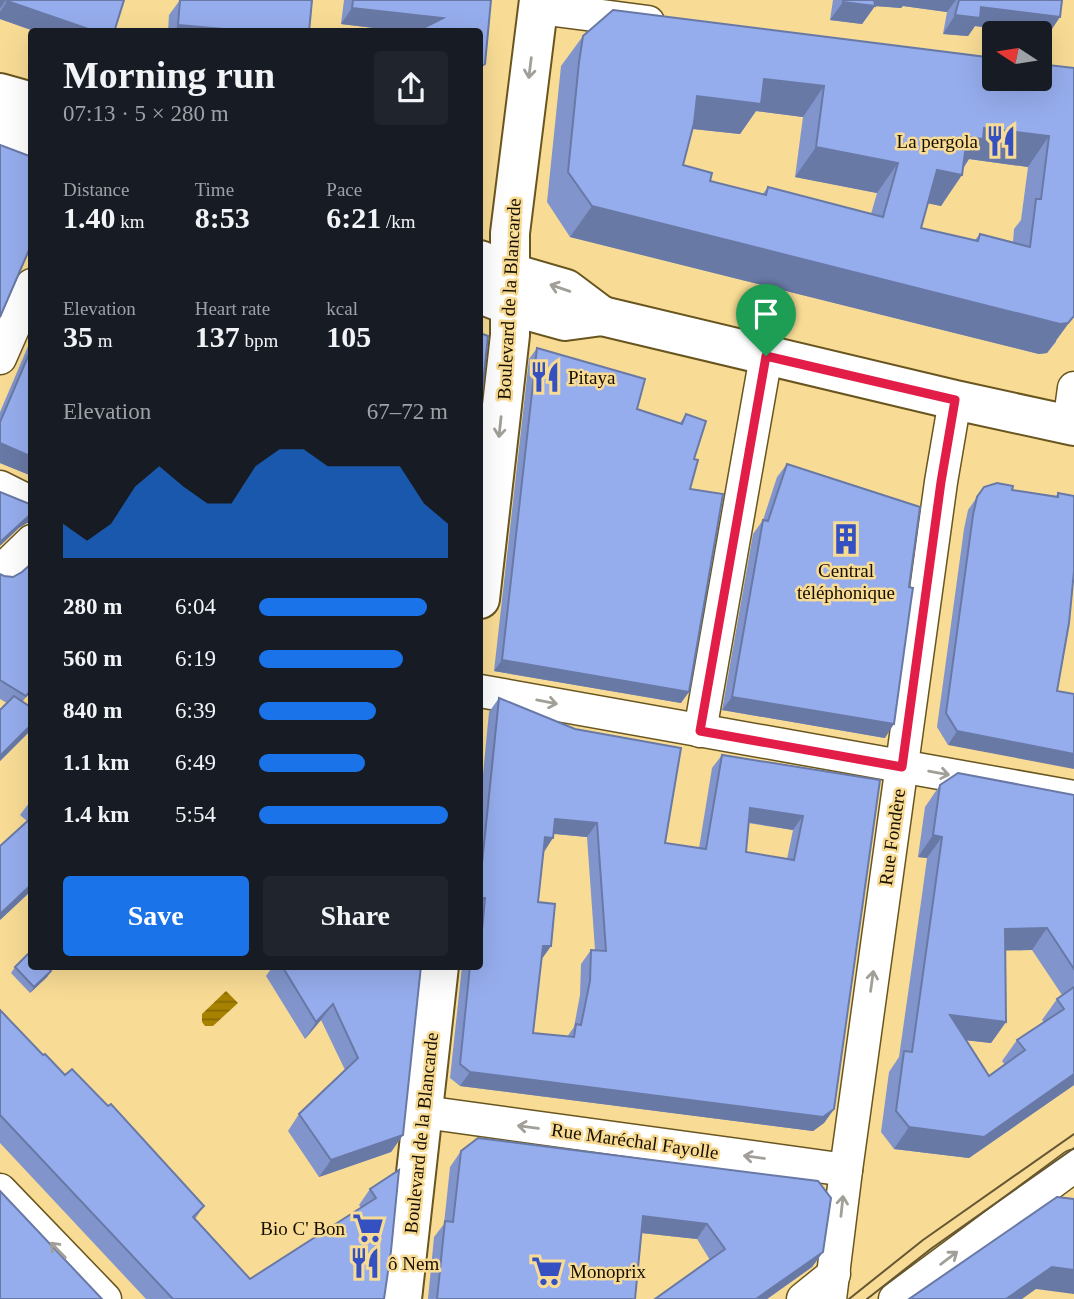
<!DOCTYPE html>
<meta charset="utf-8">
<style>
:root{--surface:#171b24;--page:#20242c;--text:#f1f3f6;--muted:#9ea1a6;--accent:#1a73e8}
body{margin:0;font-family:"Times New Roman",serif;background:var(--page);color:var(--text);height:100vh;display:flex;flex-direction:column;font-size:26px;white-space:nowrap}
*{box-sizing:border-box;margin:0}
p{font-size:23px;color:var(--muted)}
.icon{flex:none;width:38px;height:38px;fill:none;stroke:currentColor;stroke-width:2;stroke-linecap:round;stroke-linejoin:round}
.map{position:relative;flex:1;overflow:hidden}
.details{position:absolute;left:28px;top:28px;width:455px;height:942px;display:flex;flex-direction:column;background:var(--surface);border-radius:7px;box-shadow:0 7px 28px #0002}
.details>*{flex:none}
.needle{width:46px;rotate:282deg}
.tools{position:absolute;left:982px;top:21px;display:grid;gap:14px}
.tools a{display:grid;place-items:center;width:70px;height:70px;border-radius:7px;background:var(--surface);box-shadow:0 7px 28px #0002;font-size:35px}
.pin{position:absolute;display:grid;place-items:center;width:60px;height:60px;color:#fff;margin:-72px -30px;border-radius:50% 50% 50% 0;rotate:-45deg;box-shadow:0 0 7px #0007}
.pin .icon{rotate:45deg}
.round{display:grid;place-items:center;flex:none;width:74px;height:74px;border-radius:7px;background:var(--page)}
.headline{display:flex;align-items:center;justify-content:space-between;height:119px;padding:0 35px}
h1{font-size:38px;font-weight:700;line-height:52px}
.stats{display:grid;grid-template-columns:repeat(3,1fr);gap:10px;height:119px;padding:7px 35px}
.stats div{display:grid;align-content:center}
.stats b{font-size:30px;font-weight:700}
.stats small{font-size:19px;font-weight:400}
.stats p{font-size:19px}
.chart{height:196px;padding:14px 35px}
.chart p{display:flex;justify-content:space-between}
.chart svg{width:100%;height:126px;margin-top:7px;fill:var(--accent);opacity:.7}
.cta{display:flex;gap:14px;margin-top:auto;padding:14px 35px}
.cta a{flex:1;height:80px;border-radius:7px;background:var(--accent);color:#fff;font-size:28px;font-weight:700;line-height:80px;text-align:center}
.cta a+a{background:var(--page);color:var(--text)}
ul{padding:0 35px;list-style:none;font-size:23px}
li{display:grid;grid-template-columns:112px 84px 1fr;align-items:center;height:52px}
li i{height:18px;border-radius:9px;background:var(--accent)}
.map>svg:first-child{display:block}
.water{fill:url(#water-rules)}
.lines{fill:none;stroke-linecap:round;stroke-linejoin:round}
.minor-casing{stroke:#69551f;stroke-width:35}
.major-casing{stroke:#69551f;stroke-width:42}
.minor{stroke:#fff;stroke-width:32}
.major{stroke:#fff;stroke-width:38}
.tram{stroke:#655634;stroke-width:2}
.wall{fill:#8195cc;fill-rule:evenodd}
.shaded-wall{fill:#6979a6}
.building{fill:#96aded;stroke:#6979a6;stroke-width:2;fill-rule:evenodd}
.oneway{stroke:#a29f99}
.route-casing{stroke:#fff;stroke-width:14}
.route{stroke:#e11d48;stroke-width:9}
.labels{text-anchor:middle;dominant-baseline:central;stroke-width:5;stroke-linejoin:round;paint-order:stroke}
.poi-label{font-size:19px;fill:#170f00;stroke:#f8dc95;text-anchor:start}
.street-label{font-size:19px;fill:#170f00;stroke:#f8dc95}
</style>
<div class="map">
<svg width="1074" height="1299" viewBox="0 0 1074 1299">
<defs>
<pattern id="water-rules" width="6" height="5" patternUnits="userSpaceOnUse" patternTransform="scale(1.75)"><rect width="6" height="5" fill="#a78200"/><path d="M0 2.5h6" fill="none" stroke="#876900"/></pattern>
</defs>
<rect width="100%" height="100%" fill="#f8dc95"/>
<!-- water -->
<path class="water" d="M 226,991 L 238,1003 L 213,1026 L 205,1026 L 202,1022 L 202,1014 Z"/>
<g class="lines">
<defs>
<g id="minor">
<path d="M 539,8 L 648,22"/>
<path d="M 0,358 L 32,285"/>
<path d="M 1069,425 L 1074,388"/>
<path d="M 0,487 L 32,503"/>
<path d="M 0,572 L 32,541"/>
<path d="M 480,691 L 1074,797"/>
<path d="M 700,731 L 766,356"/>
<path d="M 424,1112 L 846,1170"/>
<path d="M 0,1190 L 105,1299"/>
<path d="M 803,1299 L 834,1274"/>
<path d="M 830,1299 L 846,1170 L 941,482 L 955,400"/>
<path d="M 895,1299 L 1074,1166"/>
</g>
<g id="major">
<path d="M 0,93 L 32,102"/>
<path d="M 0,127 L 32,140"/>
<path d="M 480,260 L 511,273 L 566,289 L 602,316"/>
<path d="M 480,294 L 511,306 L 565,321 L 602,316 L 955,400 L 1074,426"/>
<path d="M 480,599 L 510,335 L 510,233 L 539,0"/>
<path d="M 402,1299 L 439,966"/>
</g>
</defs>
<!-- minor casing -->
<use href="#minor" class="minor-casing"/>
<!-- major casing -->
<use href="#major" class="major-casing"/>
<!-- minor -->
<use href="#minor" class="minor"/>
<!-- major -->
<use href="#major" class="major"/>
<!-- tram -->
<g class="tram">
<path d="M 849,1299 L 923,1240 L 1074,1134"/>
<path d="M 867,1299 L 932,1248 L 1074,1148"/>
</g>
</g>
<!-- wall -->
<g class="wall">
<path d="M 0,0 L 124,0 L 114,32 L 37,32 L 0,19 Z"/>
<path d="M 180,0 L 312,0 L 309,32 L 168,32 L 169,15 Z"/>
<path d="M 344,0 L 491,0 L 480,32 L 407,32 L 341,24 Z"/>
<path d="M 833,0 L 1062,0 L 1048,35 L 975,26 L 968,36 L 943,34 L 947,12 L 903,6 L 901,8 L 875,6 L 862,24 L 830,20 Z"/>
<path d="M 583,36 L 1074,68 L 1056,342 L 1047,353 L 1039,354 L 570,237 L 547,202 L 561,66 ZM 756,111 L 803,117 L 795,177 L 877,193 L 871,214 L 768,187 L 762,195 L 710,181 L 683,165 L 692,129 L 740,134 ZM 969,159 L 1028,167 L 1021,220 L 1014,229 L 1013,242 L 980,234 L 975,240 L 921,228 L 928,203 L 941,206 Z"/>
<path d="M 32,337 L 32,476 L 0,463 L 0,412 Z"/>
<path d="M 537,348 L 637,409 L 680,423 L 686,414 L 694,459 L 690,489 L 681,703 L 494,671 L 529,359 Z"/>
<path d="M 787,464 L 885,738 L 722,710 L 753,534 L 763,520 L 777,477 Z"/>
<path d="M 984,487 L 1012,490 L 1056,496 L 1058,493 L 1057,691 L 948,745 L 937,727 L 964,529 L 968,510 Z"/>
<path d="M 0,574 L 32,690 L 22,702 L 32,708 L 32,729 L 0,761 L 0,710 L 7,703 L 0,699 Z"/>
<path d="M 499,698 L 665,843 L 699,848 L 712,768 L 722,755 L 880,780 L 834,1109 L 824,1123 L 813,1131 L 460,1086 L 450,1078 L 462,966 L 480,966 L 480,806 L 489,712 ZM 748,823 L 793,830 L 787,859 L 746,852 ZM 554,834 L 587,837 L 595,950 L 591,950 L 581,964 L 580,995 L 574,1027 L 567,1037 L 533,1033 L 541,960 L 551,946 L 538,902 L 543,852 Z"/>
<path d="M 940,785 L 1074,795 L 1074,1085 L 969,1158 L 894,1149 L 881,1132 L 889,1072 L 899,1057 L 922,895 L 927,858 L 918,857 L 925,807 ZM 1005,950 L 1032,950 L 1062,995 L 1057,999 L 1042,1020 L 1044,1022 L 1017,1040 L 1002,1061 L 1005,1065 L 989,1076 L 966,1040 L 991,1043 L 1006,1022 Z"/>
<path d="M 32,799 L 32,890 L 0,920 L 27,821 L 20,815 Z"/>
<path d="M 273,966 L 421,966 L 403,1135 L 391,1152 L 319,1177 L 288,1131 L 299,1114 L 345,1070 L 321,1020 L 305,1039 L 266,976 Z"/>
<path d="M 15,967 L 51,971 L 47,977 L 30,993 L 11,973 Z"/>
<path d="M 0,1010 L 43,1055 L 65,1075 L 204,1206 L 195,1219 L 250,1279 L 361,1208 L 359,1205 L 370,1189 L 399,1170 L 384,1299 L 146,1299 L 0,1143 Z"/>
<path d="M 461,1151 L 823,1252 L 812,1267 L 767,1299 L 655,1299 L 710,1260 L 697,1239 L 641,1233 L 635,1299 L 428,1299 L 434,1237 L 444,1224 L 450,1167 Z"/>
</g>
<!-- shaded-wall -->
<g class="shaded-wall">
<path d="M 0,0 L 6,0 L 0,9 Z"/>
<path d="M 863,0 L 956,0 L 947,12 L 903,6 L 901,8 L 875,6 L 862,24 L 830,20 L 843,2 Z"/>
<path d="M 7,1 L 97,32 L 37,32 L 0,19 L 0,12 Z"/>
<path d="M 981,7 L 1060,17 L 1048,35 L 975,26 L 968,36 L 943,34 L 955,15 Z"/>
<path d="M 352,8 L 443,18 L 433,32 L 407,32 L 341,24 Z"/>
<path d="M 178,25 L 223,29 L 222,32 L 174,32 Z"/>
<path d="M 764,79 L 824,86 L 803,117 L 756,111 L 740,134 L 675,127 L 697,96 Z"/>
<path d="M 984,128 L 1049,136 L 1028,167 L 969,159 L 962,169 L 967,137 Z"/>
<path d="M 816,147 L 898,163 L 877,193 L 795,177 Z"/>
<path d="M 937,170 L 962,175 L 941,206 L 916,201 Z"/>
<path d="M 592,206 L 1074,316 L 1047,353 L 1039,354 L 570,237 Z"/>
<path d="M 0,443 L 32,457 L 32,476 L 0,463 Z"/>
<path d="M 32,513 L 32,523 L 27,523 L 19,528 L 0,546 L 0,542 Z"/>
<path d="M 502,660 L 689,692 L 681,703 L 494,671 Z"/>
<path d="M 732,697 L 894,724 L 885,738 L 722,710 Z"/>
<path d="M 32,724 L 32,729 L 0,761 L 0,756 Z"/>
<path d="M 957,731 L 1074,754 L 1074,769 L 948,745 Z"/>
<path d="M 750,808 L 803,816 L 793,830 L 740,821 Z"/>
<path d="M 555,819 L 597,823 L 587,837 L 546,833 Z"/>
<path d="M 933,835 L 942,837 L 927,858 L 918,857 Z"/>
<path d="M 545,837 L 553,838 L 544,852 Z"/>
<path d="M 32,884 L 32,890 L 0,920 L 0,914 Z"/>
<path d="M 480,898 L 485,898 L 480,906 Z"/>
<path d="M 1047,928 L 1032,950 L 990,951 L 1005,929 Z"/>
<path d="M 543,946 L 551,946 L 541,960 Z"/>
<path d="M 51,971 L 47,977 L 30,993 L 34,987 Z"/>
<path d="M 333,1004 L 321,1020 L 305,1039 L 316,1022 Z"/>
<path d="M 950,1015 L 1006,1022 L 991,1043 L 935,1037 Z"/>
<path d="M 470,1072 L 834,1109 L 824,1123 L 813,1131 L 460,1086 Z"/>
<path d="M 1074,1074 L 1074,1085 L 969,1158 L 894,1149 L 909,1127 Z"/>
<path d="M 403,1135 L 391,1152 L 319,1177 L 331,1160 Z"/>
<path d="M 643,1216 L 707,1224 L 697,1239 L 632,1232 Z"/>
<path d="M 823,1252 L 812,1267 L 767,1299 L 756,1299 Z"/>
<path d="M 1052,1267 L 1074,1270 L 1074,1294 L 1036,1289 L 1022,1299 L 1006,1299 Z"/>
</g>
<!-- building -->
<g class="building">
<path d="M 8,0 L 124,0 L 114,32 L 97,32 L 7,1 Z"/>
<path d="M 180,0 L 312,0 L 309,32 L 223,32 L 223,29 L 178,25 Z"/>
<path d="M 353,0 L 491,0 L 485,64 L 480,67 L 480,32 L 415,32 L 443,18 L 352,8 Z"/>
<path d="M 843,0 L 874,0 L 875,6 L 843,2 Z"/>
<path d="M 959,0 L 1062,0 L 1060,17 L 981,7 L 980,18 L 955,15 Z"/>
<path d="M 613,10 L 994,58 L 994,79 L 1040,79 L 1040,64 L 1074,68 L 1074,316 L 1068,323 L 1060,324 L 592,206 L 568,172 L 579,62 L 583,36 ZM 764,79 L 824,86 L 816,147 L 898,163 L 883,217 L 768,187 L 766,195 L 710,181 L 712,173 L 683,165 L 694,123 L 697,96 L 761,104 ZM 984,128 L 1049,136 L 1041,199 L 1036,199 L 1030,247 L 980,234 L 978,241 L 921,228 L 937,170 L 962,175 L 967,137 L 983,139 Z"/>
<path d="M 0,145 L 32,157 L 32,243 L 0,317 Z"/>
<path d="M 480,333 L 488,336 L 480,413 Z"/>
<path d="M 32,347 L 32,457 L 0,443 L 0,422 Z"/>
<path d="M 537,348 L 645,379 L 637,409 L 682,424 L 686,414 L 706,421 L 694,459 L 698,460 L 690,489 L 723,494 L 689,692 L 502,660 Z"/>
<path d="M 787,464 L 920,507 L 909,587 L 913,588 L 911,601 L 894,724 L 732,697 L 763,520 L 768,521 Z"/>
<path d="M 997,483 L 1013,486 L 1012,490 L 1058,497 L 1058,493 L 1074,496 L 1074,571 L 1069,623 L 1057,691 L 1074,694 L 1074,754 L 957,731 L 946,713 L 973,515 L 977,497 L 984,487 Z"/>
<path d="M 0,492 L 32,505 L 32,513 L 0,542 Z"/>
<path d="M 32,563 L 32,689 L 26,696 L 0,680 L 0,574 L 4,576 L 13,577 L 22,572 Z"/>
<path d="M 14,696 L 32,708 L 32,724 L 0,756 L 0,710 Z"/>
<path d="M 499,698 L 575,729 L 681,748 L 665,843 L 706,849 L 722,755 L 880,780 L 834,1109 L 823,1117 L 470,1072 L 460,1064 L 470,966 L 480,966 L 480,941 L 481,941 L 485,898 L 480,898 L 480,883 ZM 750,808 L 803,816 L 794,860 L 746,852 ZM 555,819 L 597,823 L 606,951 L 591,950 L 590,981 L 581,1025 L 576,1024 L 574,1037 L 533,1033 L 543,946 L 551,946 L 555,904 L 538,902 L 545,837 L 553,838 Z"/>
<path d="M 958,773 L 1074,795 L 1074,969 L 1047,928 L 1005,929 L 1006,1022 L 950,1015 L 989,1076 L 1025,1050 L 1017,1040 L 1064,1009 L 1057,999 L 1074,987 L 1074,1074 L 984,1137 L 909,1127 L 896,1111 L 904,1051 L 912,1052 L 937,873 L 942,837 L 933,835 L 940,785 Z"/>
<path d="M 32,817 L 32,884 L 0,914 L 0,846 Z"/>
<path d="M 31,951 L 32,966 L 46,966 L 51,971 L 34,987 L 15,967 Z"/>
<path d="M 282,966 L 421,966 L 403,1135 L 331,1160 L 299,1114 L 358,1058 L 333,1004 L 316,1022 Z"/>
<path d="M 0,1010 L 43,1055 L 45,1054 L 65,1075 L 72,1069 L 108,1106 L 111,1104 L 204,1206 L 193,1217 L 250,1279 L 376,1198 L 370,1189 L 399,1170 L 391,1251 L 384,1299 L 173,1299 L 0,1115 Z"/>
<path d="M 478,1138 L 818,1181 L 831,1198 L 823,1252 L 756,1299 L 655,1299 L 725,1249 L 707,1224 L 643,1216 L 635,1299 L 437,1299 L 445,1221 L 453,1222 L 461,1151 Z"/>
<path d="M 0,1191 L 102,1299 L 0,1299 Z"/>
<path d="M 1057,1197 L 1074,1199 L 1074,1270 L 1052,1267 L 1006,1299 L 909,1299 Z"/>
</g>
<!-- one-way arrows -->
<defs><path id="oneway-shaft" d="M-6 0H5M1.5-3L5.5 0L1.5 3" fill="none" stroke-width="1.6" stroke-linecap="round" stroke-linejoin="round" transform="scale(1.75)"/></defs>
<g class="oneway">
<use href="#oneway-shaft" transform="translate(530 68) rotate(97)"/>
<use href="#oneway-shaft" transform="translate(560 288) rotate(-161)"/>
<use href="#oneway-shaft" transform="translate(500 427) rotate(96)"/>
<use href="#oneway-shaft" transform="translate(547 702) rotate(11)"/>
<use href="#oneway-shaft" transform="translate(939 773) rotate(10)"/>
<use href="#oneway-shaft" transform="translate(872 981) rotate(-82)"/>
<use href="#oneway-shaft" transform="translate(528 1127) rotate(-172)"/>
<use href="#oneway-shaft" transform="translate(754 1157) rotate(-172)"/>
<use href="#oneway-shaft" transform="translate(842 1206) rotate(-84)"/>
<use href="#oneway-shaft" transform="translate(58 1250) rotate(-134)"/>
<use href="#oneway-shaft" transform="translate(949 1258) rotate(-37)"/>
</g>
<g class="lines">
<defs>
<path id="route" d="M 766,356 L 955,400 L 941,482 L 902,767 L 700,731 Z"/>
</defs>
<!-- route casing -->
<use href="#route" class="route-casing"/>
<!-- route -->
<use href="#route" class="route"/>
</g>
<!-- icons -->
<defs>
<symbol id="restaurant-bare" viewBox="-9 -9 18 18"><path d="M-5-6h1v4h1v-4h1v4h1v-4h1v5L-1.5 .5V6h-2V.5L-5-1ZM5-6V6H3V1.5H1.5Q1.5-4 5-6Z" fill="#3550c1" stroke="#f8dc95" stroke-width="2.5" paint-order="stroke"/></symbol>
<symbol id="building-bare" viewBox="-9 -9 18 18"><path d="M-4-6H4V6H1V3H-1V6H-4ZM-2.5-4.3h1.7v1.8h-1.7ZM.8-4.3h1.7v1.8H.8ZM-2.5-1h1.7V.8h-1.7ZM.8-1h1.7V.8H.8Z" fill="#3550c1" stroke="#f8dc95" stroke-width="2.5" paint-order="stroke"/></symbol>
<symbol id="supermarket-bare" viewBox="-9 -9 18 18"><path d="M-6-5.5h2.5l.6 2H6L4.5 2H-2.5L-4.4-4H-6ZM-1.5 3.2a1.3 1.3 0 1 0 .1 0ZM3 3.2a1.3 1.3 0 1 0 .1 0Z" fill="#3550c1" stroke="#f8dc95" stroke-width="2.5" paint-order="stroke"/></symbol>
</defs>
<g fill-rule="evenodd">
<use href="#restaurant-bare" x="979" y="119" width="44" height="44"/>
<use href="#restaurant-bare" x="523" y="355" width="44" height="44"/>
<use href="#building-bare" x="824" y="517" width="44" height="44"/>
<use href="#supermarket-bare" x="346" y="1206" width="44" height="44"/>
<use href="#restaurant-bare" x="343" y="1241" width="44" height="44"/>
<use href="#supermarket-bare" x="525" y="1249" width="44" height="44"/>
</g>
<g class="labels">
<!-- poi labels -->
<g class="poi-label">
<text x="978" y="141" text-anchor="end">La pergola</text>
<text x="568" y="377">Pitaya</text>
<text x="846" y="570" text-anchor="middle">Central<tspan x="846" dy="22">téléphonique</tspan></text>
<text x="345" y="1228" text-anchor="end">Bio C' Bon</text>
<text x="388" y="1263">ô Nem</text>
<text x="570" y="1271">Monoprix</text>
</g>
<!-- street labels -->
<g class="street-label">
<text transform="translate(509 299) rotate(-87)">Boulevard de la Blancarde</text>
<text transform="translate(892 837) rotate(-82)">Rue Fondère</text>
<text transform="translate(421 1133) rotate(-84)">Boulevard de la Blancarde</text>
<text transform="translate(635 1141) rotate(8)">Rue Maréchal Fayolle</text>
</g>
</g>
</svg>
<div class="tools">
<a><svg class="needle" viewBox="-14 -14 28 28"><path d="M0-13l5 13h-10z" fill="#e53935"/><path d="M0 13l5-13h-10z" fill="#9ea1a6"/></svg></a>
</div>
<div class="pin" style="left:766px;top:356px;background:#1e9e55"><svg class="icon" aria-label="arrive" viewBox="0 0 24 24"><path d="M6 21V4h12l-3 4 3 4H6"/></svg></div>
<section class="details">
<div class="headline"><div><h1>Morning run</h1><p>07:13 · 5 × 280 m</p></div><a class="round"><svg class="icon" aria-label="share" viewBox="0 0 24 24"><path d="M12 15V3M7 8l5-5 5 5M5 13v7h14v-7"/></svg></a></div>
<div class="stats">
<div><p>Distance</p><b>1.40<small> km</small></b></div>
<div><p>Time</p><b>8:53</b></div>
<div><p>Pace</p><b>6:21<small> /km</small></b></div>
</div>
<div class="stats">
<div><p>Elevation</p><b>35<small> m</small></b></div>
<div><p>Heart rate</p><b>137<small> bpm</small></b></div>
<div><p>kcal</p><b>105</b></div>
</div>
<div class="chart"><p><span>Elevation</span>67–72 m</p>
<svg viewBox="0 0 160 44" preserveAspectRatio="none"><path d="M0 44V32L10 38L20 32L30 19L40 12L50 19L60 25L70 25L80 12L90 6L100 6L110 12L120 12L130 12L140 12L150 25L160 32V44z"/></svg>
</div>
<ul>
<li><b>280 m</b>6:04<i style="width:89%"></i></li>
<li><b>560 m</b>6:19<i style="width:76%"></i></li>
<li><b>840 m</b>6:39<i style="width:62%"></i></li>
<li><b>1.1 km</b>6:49<i style="width:56%"></i></li>
<li><b>1.4 km</b>5:54<i style="width:100%"></i></li>
</ul>
<div class="cta"><a>Save</a><a>Share</a></div>
</section>
</div>
